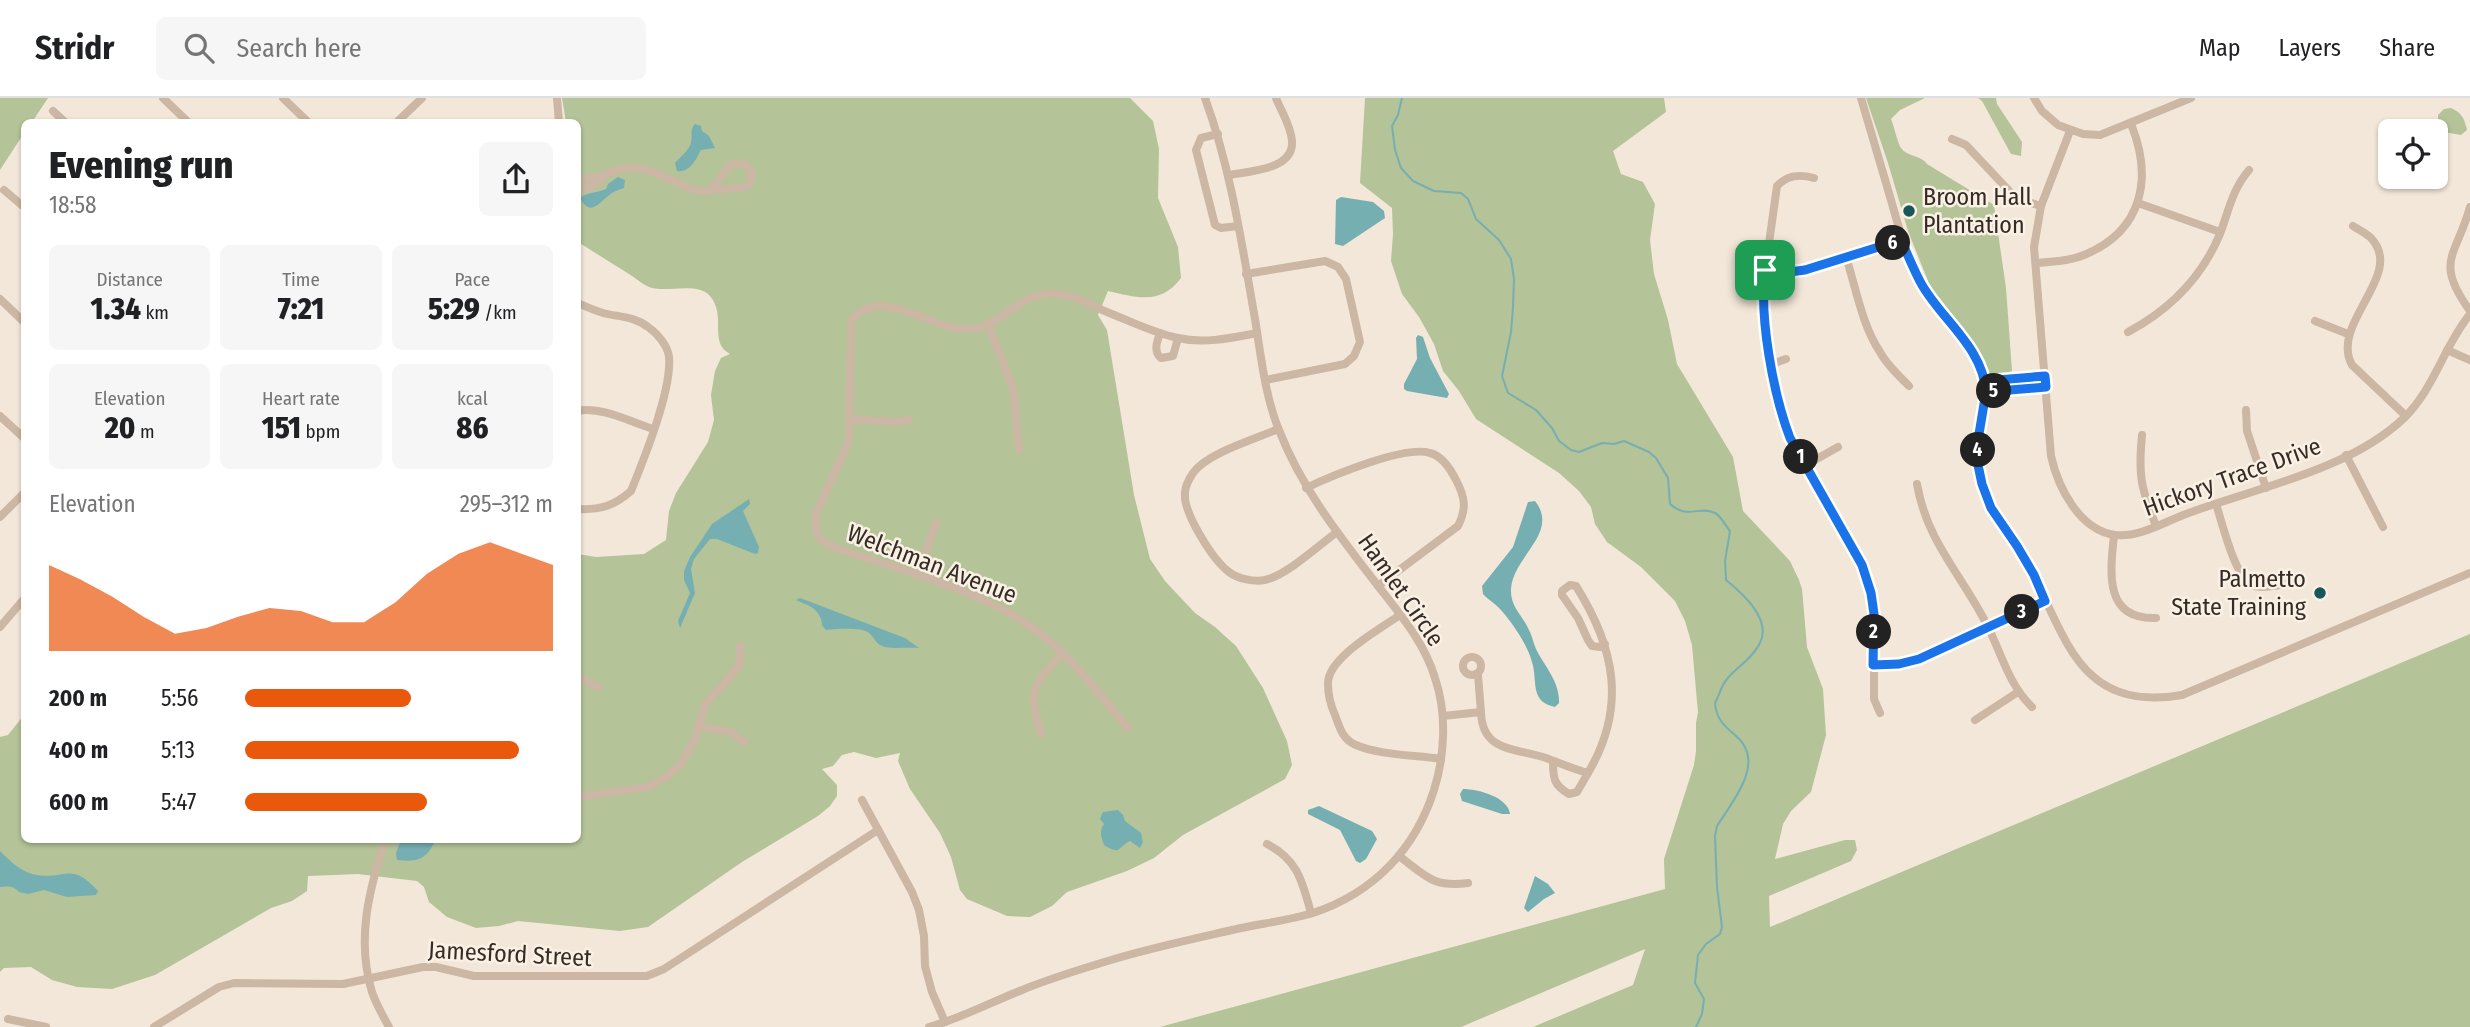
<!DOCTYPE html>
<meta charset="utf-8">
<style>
:root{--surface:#fff;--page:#f6f6f6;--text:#202124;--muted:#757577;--line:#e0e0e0;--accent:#ea580c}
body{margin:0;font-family:"Fira Sans Condensed",sans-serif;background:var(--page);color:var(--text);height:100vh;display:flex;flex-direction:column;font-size:26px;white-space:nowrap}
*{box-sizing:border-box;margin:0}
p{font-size:23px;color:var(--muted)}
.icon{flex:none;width:38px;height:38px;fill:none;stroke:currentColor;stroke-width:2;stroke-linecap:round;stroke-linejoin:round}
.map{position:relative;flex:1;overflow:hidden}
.details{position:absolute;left:21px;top:21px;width:560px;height:724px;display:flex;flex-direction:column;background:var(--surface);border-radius:10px;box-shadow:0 2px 5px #0004}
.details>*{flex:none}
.tools{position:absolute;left:2378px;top:21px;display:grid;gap:14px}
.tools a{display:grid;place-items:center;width:70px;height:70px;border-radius:10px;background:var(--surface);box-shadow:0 2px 5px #0004;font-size:35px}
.pin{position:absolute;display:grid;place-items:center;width:60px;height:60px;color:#fff;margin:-30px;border-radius:14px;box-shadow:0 4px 10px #0006}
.km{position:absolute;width:35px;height:35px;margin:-18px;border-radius:50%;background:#222;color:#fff;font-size:19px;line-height:35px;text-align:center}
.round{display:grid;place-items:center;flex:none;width:74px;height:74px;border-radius:10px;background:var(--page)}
.overview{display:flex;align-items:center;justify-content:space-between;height:119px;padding:0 28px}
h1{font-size:38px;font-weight:800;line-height:52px}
.figures{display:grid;grid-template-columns:repeat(3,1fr);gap:10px;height:119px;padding:7px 28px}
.figures div{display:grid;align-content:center;border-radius:10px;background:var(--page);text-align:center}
.figures b{font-size:30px;font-weight:800}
.figures small{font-size:19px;font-weight:400}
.figures p{font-size:19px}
.chart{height:196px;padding:14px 28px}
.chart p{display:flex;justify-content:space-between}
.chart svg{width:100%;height:126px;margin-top:7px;fill:var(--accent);opacity:.7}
ul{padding:0 28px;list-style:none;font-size:23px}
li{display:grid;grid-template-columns:112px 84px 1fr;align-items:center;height:52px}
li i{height:18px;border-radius:9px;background:var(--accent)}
header{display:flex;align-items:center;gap:42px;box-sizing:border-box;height:98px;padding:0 35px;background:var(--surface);border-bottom:2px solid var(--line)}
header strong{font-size:33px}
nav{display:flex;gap:38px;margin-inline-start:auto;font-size:24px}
.search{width:490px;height:63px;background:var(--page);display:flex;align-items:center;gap:18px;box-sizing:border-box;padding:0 24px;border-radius:10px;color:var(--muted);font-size:26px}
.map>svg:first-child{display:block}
.green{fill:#b4c398}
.water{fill:#76afb2}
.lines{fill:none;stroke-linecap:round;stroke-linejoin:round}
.stream{stroke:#76afb2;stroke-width:2}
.minor{stroke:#ccb6a4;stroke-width:8}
.route-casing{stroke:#fff;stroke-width:14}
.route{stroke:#1a73e8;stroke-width:9}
.poi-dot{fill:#19565b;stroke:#faf1e5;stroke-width:2.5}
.labels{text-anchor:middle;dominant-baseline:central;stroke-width:5;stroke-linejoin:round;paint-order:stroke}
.poi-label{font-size:24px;fill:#362b26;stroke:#faf1e5;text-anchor:start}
.street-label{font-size:24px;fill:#362b26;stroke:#faf1e5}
</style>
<header>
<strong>Stridr</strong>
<div class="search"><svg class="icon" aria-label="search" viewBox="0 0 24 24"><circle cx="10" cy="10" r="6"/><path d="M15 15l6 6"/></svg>Search here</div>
<nav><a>Map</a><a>Layers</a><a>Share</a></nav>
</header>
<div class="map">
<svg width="2470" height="929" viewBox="0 0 2470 929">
<rect width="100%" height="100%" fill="#f3e7d9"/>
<!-- green -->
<g class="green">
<path d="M 0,0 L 48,0 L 32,24 L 24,24 L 24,35 L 0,72 Z"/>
<path d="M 562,0 L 1130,0 L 1153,23 L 1159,51 L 1158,100 L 1178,149 L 1181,180 C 1161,207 1138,200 1108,193 L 1098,217 L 1107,232 L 1134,397 L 1150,461 L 1165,483 L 1195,515 L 1215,529 L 1236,548 L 1263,590 L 1287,643 L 1292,667 L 1285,681 L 1183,737 L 1154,760 L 1127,773 L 1067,794 L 1052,808 L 1030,819 L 1007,818 L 967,801 L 960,792 L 951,759 L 940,735 L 910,691 L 898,663 L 900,655 L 876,660 L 854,654 L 842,657 L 833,668 L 822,671 L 837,687 L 837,698 L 830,708 L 818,718 L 742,764 L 648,829 L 620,833 L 518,823 L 499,828 L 476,830 L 447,819 L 429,804 L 424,789 L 417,783 L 358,776 L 308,778 L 307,793 L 292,803 L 271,810 L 155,877 L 112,891 L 77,889 L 52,882 L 31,869 L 4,870 L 0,874 L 0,639 L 8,637 L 24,617 L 24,742 L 578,742 L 578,456 L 596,459 L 644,456 L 666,442 L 669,413 L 676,395 L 708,344 L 714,322 L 711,297 L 715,273 L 721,260 L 730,256 C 708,244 727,218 710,198 C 698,184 669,194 652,190 C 644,188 636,180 629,176 C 612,165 595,155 578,144 L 578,24 L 566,24 Z"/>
<path d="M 1365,0 L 1664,0 L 1666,14 L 1613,53 L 1621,76 L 1643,84 L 1655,106 L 1650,142 L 1654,176 L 1668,222 L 1677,266 L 1733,359 L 1743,413 L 1790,463 L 1799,482 L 1802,491 L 1807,549 L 1823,591 L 1826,637 L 1811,694 L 1791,713 L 1783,726 L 1775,761 L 1845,742 L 1855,742 L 1857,752 L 1851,763 L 1769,798 L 1770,829 L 2470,536 L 2470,929 L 1533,929 L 1633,887 L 1645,851 L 1461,929 L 1160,929 L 1665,791 L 1664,761 L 1694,667 L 1696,653 L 1696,625 L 1698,614 L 1695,581 L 1692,547 L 1685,523 L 1675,503 L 1641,469 L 1607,444 L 1595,426 L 1591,409 L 1579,393 L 1559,375 L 1476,321 L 1459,293 L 1443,273 L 1434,246 L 1419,219 L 1402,196 L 1391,163 L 1393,136 L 1392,110 L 1360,85 Z"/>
<path d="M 1866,0 L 1925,0 L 1900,12 L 1891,21 C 1894,28 1898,46 1901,50 C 1907,59 1921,57 1927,66 L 1994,107 L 2006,190 L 2012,273 L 1993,280 L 1990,278 L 1961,228 L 1930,188 L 1908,133 L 1888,65 Z"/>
<path d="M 1978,0 L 1996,0 L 1997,6 L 2022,44 L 2021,58 L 2011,56 L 1982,3 Z"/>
<path d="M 2451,10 C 2462,15 2464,20 2467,32 L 2461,37 L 2444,34 L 2438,28 L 2438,17 L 2444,11 Z"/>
</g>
<!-- water -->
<g class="water">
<path d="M 695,26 L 701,28 L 702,33 L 709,38 L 715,50 L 701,52 C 696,61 690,75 677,73 L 675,65 C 680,59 690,52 691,44 C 693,35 689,33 695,26 Z"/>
<path d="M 618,79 L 625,82 L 624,90 C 618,92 612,94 608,98 C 597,107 590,118 580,100 C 587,94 598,95 606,91 L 608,86 Z"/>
<path d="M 1341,99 L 1373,104 L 1384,113 L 1385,120 L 1343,148 L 1335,146 L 1336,102 Z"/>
<path d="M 1418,237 L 1423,239 L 1430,260 L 1449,296 L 1447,300 L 1407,293 L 1404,291 L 1404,286 L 1417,261 L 1416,240 Z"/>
<path d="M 749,401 L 750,406 L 743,413 L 759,449 L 758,455 L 755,456 L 717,441 L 710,441 L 694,461 L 691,471 L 695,495 L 680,530 L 678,523 L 690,495 L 684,482 L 684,473 L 690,459 L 712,426 Z"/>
<path d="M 1535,403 C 1560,435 1513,458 1511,491 C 1510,508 1522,517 1528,530 C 1532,537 1533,544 1536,551 C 1545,569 1560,584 1559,605 L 1555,609 C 1529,604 1538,582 1532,564 C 1527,546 1512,524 1500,511 C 1495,505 1488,502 1483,496 L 1482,488 L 1513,449 L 1528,404 Z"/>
<path d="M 800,500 L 905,540 L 919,550 C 908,549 896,551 885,549 C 876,547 875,540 869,535 C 863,529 835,531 826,532 C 819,523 824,532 821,521 C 817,509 807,507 796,502 Z"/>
<path d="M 1463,691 C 1478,691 1508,699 1510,716 L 1502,716 L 1462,703 L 1460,696 Z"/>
<path d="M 1319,708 L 1372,733 L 1377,741 L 1366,761 L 1360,765 L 1356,763 L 1340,732 L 1308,716 L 1308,712 Z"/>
<path d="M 1118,712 L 1123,717 L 1125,723 L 1141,735 L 1143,744 L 1140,750 L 1130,743 C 1118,749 1121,758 1104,747 C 1101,739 1099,733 1104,726 L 1100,721 L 1103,714 Z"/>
<path d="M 401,742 L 444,742 L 434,745 C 425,763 415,764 397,762 L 396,755 Z"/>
<path d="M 0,753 C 9,762 19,772 32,776 C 64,784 70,761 98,793 L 96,797 L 67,799 L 44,792 L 28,796 L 19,794 C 14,788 8,788 0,789 Z"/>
<path d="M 1535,778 L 1548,786 L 1555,795 L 1544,801 L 1528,814 L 1524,810 Z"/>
</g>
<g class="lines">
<!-- stream -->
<path class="stream" d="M 1402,0 L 1398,17 L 1392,28 L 1395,52 L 1401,70 L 1413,83 L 1434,93 L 1461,95 L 1468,101 L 1476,121 L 1499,142 L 1511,161 L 1514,181 L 1513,209 L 1511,234 L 1502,278 L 1508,295 L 1536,312 L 1552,330 L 1559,343 L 1571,352 L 1579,354 L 1602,345 L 1614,346 L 1624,343 L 1649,354 L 1656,360 L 1668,380 L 1670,406 C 1688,422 1699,407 1715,415 C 1721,418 1725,427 1730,433 L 1725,463 L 1726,482 C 1742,495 1772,521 1760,545 C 1753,560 1737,569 1727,581 C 1721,588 1719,598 1715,605 C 1716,620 1724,628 1735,637 C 1767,663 1734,701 1717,728 L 1715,738 L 1717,789 L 1722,829 L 1720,836 L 1706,846 L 1698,857 L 1695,885 L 1704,901 L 1702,916 L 1696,929"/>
<!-- minor -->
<g class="minor">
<path d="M 163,0 L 188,24"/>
<path d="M 283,0 L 308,24"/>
<path d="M 557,0 L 559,24"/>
<path d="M 1861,0 C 1871,34 1881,68 1891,102 C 1899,131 1907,160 1922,187 C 1940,218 1969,240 1982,274 C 1993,304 1974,338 1978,369 C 1984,405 2008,432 2026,463 C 2066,535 2076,615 2182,597 L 2470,475"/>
<path d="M 2034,0 L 2042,13 L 2058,27 L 2083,36 L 2100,37 L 2191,0"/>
<path d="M 53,13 L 65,24"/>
<path d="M 397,24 L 422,0"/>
<path d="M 2070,33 L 2041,108 L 2034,149 L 2051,358 C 2058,389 2079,432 2115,437 C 2139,440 2164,424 2186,416 C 2255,390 2350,372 2404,320 C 2434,291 2444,248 2470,216"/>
<path d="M 1218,36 L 1201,40 L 1196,52 L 1215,127 L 1221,130 L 1238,128"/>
<path d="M 1952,41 L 1966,47 L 2013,97 L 2021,102 L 2041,108"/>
<path d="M 1229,77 C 1249,73 1294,72 1292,43 C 1291,28 1281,13 1276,0"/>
<path d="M 578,80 C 599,84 615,68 635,70 C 655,71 672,84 691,91 C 701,94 712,92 723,91 C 732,90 741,91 749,87 L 752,75 L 743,65 L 730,67 L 711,92"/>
<path d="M 1814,80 C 1799,76 1788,77 1777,88 L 1763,188 L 1763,206 L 1780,306 L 1790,340 L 1862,467 L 1871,495 L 1874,516 L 1874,601 L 1880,615"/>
<path d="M 4,92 L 24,109"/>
<path d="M 578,92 L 592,89 L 603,80"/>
<path d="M 2138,105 L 2220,134"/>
<path d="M 2470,109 C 2456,159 2434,163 2470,213"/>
<path d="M 2353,128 C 2359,132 2366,135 2371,140 C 2406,177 2329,225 2352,267 L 2406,318"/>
<path d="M 1846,159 C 1856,190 1862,227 1880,254 C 1887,267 1898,277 1909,288"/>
<path d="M 2036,165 C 2052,164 2069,163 2084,157 C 2143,133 2153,80 2131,26"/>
<path d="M 1765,172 L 1789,174 L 1805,172 L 1901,142"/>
<path d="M 1246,176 L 1325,163 L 1338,169 L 1346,181 L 1360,244 L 1354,258 L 1345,266 L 1266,282"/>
<path d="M 0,201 L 24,224"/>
<path d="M 578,205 C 586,209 594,212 603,215 C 618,219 634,218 648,229 C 657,235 668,248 669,259 C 672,292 644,361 631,393 C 614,408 600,412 578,411"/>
<path d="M 2315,223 L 2348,236"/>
<path d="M 988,226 L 1013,290 L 1019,352"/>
<path d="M 2128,234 C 2169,212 2202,179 2220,136 C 2229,112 2232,92 2249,72"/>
<path d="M 1160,235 C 1157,244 1153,253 1161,260 L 1173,258 L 1178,240"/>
<path d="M 2447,252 L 2470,262"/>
<path d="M 1772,266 L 1786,261"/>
<path d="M 1985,283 L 2045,278"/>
<path d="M 1986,294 L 2046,289"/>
<path d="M 2246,312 L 2247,333 L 2266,390"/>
<path d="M 578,313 C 600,308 631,324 653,331"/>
<path d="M 0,318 L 24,340"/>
<path d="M 850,321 L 896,324 L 909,322"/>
<path d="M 1278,331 C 1255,341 1207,355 1193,375 C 1189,381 1185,388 1185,395 C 1183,415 1213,462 1229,474 C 1238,481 1254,484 1265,482 C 1287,477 1318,448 1337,434"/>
<path d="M 2142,337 C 2138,378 2141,390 2156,428"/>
<path d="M 2346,357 L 2383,429"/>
<path d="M 1806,367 L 1838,349"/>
<path d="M 1917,386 C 1927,445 1963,478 1988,529 C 2002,557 2009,587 2032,609"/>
<path d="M 1306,390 C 1331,378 1405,347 1430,355 C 1442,358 1451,372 1456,382 C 1465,399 1467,410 1458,428 L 1378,488"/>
<path d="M 2216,406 C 2222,424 2235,480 2252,487 C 2263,492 2281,486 2292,485"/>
<path d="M 0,419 L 24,395"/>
<path d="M 2114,437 C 2110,475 2104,522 2156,520"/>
<path d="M 918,478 L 936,424"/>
<path d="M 1400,517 C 1380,531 1327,560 1328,586 C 1328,596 1331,608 1335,617 C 1340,630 1342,641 1356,647 C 1378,657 1416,657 1441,661"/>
<path d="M 0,529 L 24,501"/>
<circle cx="1472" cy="568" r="9"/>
<path d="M 1873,567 L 1899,566 L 1919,560 L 2044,503"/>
<path d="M 1478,577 L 1481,614"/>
<path d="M 578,579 L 599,589"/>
<path d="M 1443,618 L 1481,614 C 1482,655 1517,650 1546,660 C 1560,665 1573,671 1588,675 C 1627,609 1615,550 1576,488 L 1570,487 L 1562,493 L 1562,497 L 1578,520 L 1588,542 L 1592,548 L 1600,549 L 1605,546"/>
<path d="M 1975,622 L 2018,594"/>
<path d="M 698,628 L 731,634 L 744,644"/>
<path d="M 1128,630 C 1099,595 1072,560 1036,532 C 984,493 896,471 833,449 L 822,443 L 817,436 L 815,418 L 849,343 L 851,223 C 879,186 928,230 965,231 C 1003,232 1018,191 1057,196 C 1074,197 1091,207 1107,214 C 1130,223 1153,235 1178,240 C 1204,246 1231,240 1257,235"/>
<path d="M 1041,636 C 1028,590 1031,589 1063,555"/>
<path d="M 1553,664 C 1553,681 1554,687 1569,696 L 1577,694 L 1588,675"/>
<path d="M 578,699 L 648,689 L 666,679 L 681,666 L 696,639 L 705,607 L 739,568 L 740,548"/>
<path d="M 862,702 L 912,794 L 919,812 L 924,838 L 925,868 L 932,894 L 945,924"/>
<path d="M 385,742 C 369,792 356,842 372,894 C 376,906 383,918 389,929"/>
<path d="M 1267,746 C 1298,762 1302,783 1311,815"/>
<path d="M 1399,758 C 1426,778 1433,790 1468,785"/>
<path d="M 8,921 L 46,929"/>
<path d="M 154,929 L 219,889 L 234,885 L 343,886 L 423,869 L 436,869 L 474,878 L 647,878 L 664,871 L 878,732"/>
<path d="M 929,929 C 962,920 991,904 1022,892 C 1051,880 1081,871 1111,862 C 1154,849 1198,840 1241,830 C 1265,825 1290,822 1313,815 C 1373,795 1415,752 1434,692 C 1445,657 1447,615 1435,580 C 1424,543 1398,514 1375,484 C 1338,436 1301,389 1279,332 C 1265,298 1261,258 1255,221 C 1242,147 1231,71 1205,0"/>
</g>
</g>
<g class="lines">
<defs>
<path id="route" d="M 1765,172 C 1759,219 1773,295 1790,340 L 1862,467 L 1871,495 L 1874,516 L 1873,567 L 1899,566 L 1919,561 L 2045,503 L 2034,477 L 2017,448 L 1991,410 L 1982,386 L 1978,367 L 1978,342 L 1986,294 L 1985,283 L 2045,278 L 2046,289 L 1986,294 C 1983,250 1943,223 1922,187 C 1914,173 1908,157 1901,142 L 1805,172 L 1789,174 L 1765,172"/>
</defs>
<!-- route casing -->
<use href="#route" class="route-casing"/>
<!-- route -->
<use href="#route" class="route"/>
</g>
<!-- markers -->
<g class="poi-dot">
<circle cx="1909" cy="113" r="7"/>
<circle cx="2320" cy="495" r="7"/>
</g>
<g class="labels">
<!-- poi labels -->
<g class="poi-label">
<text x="1923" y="99">Broom Hall<tspan x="1923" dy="28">Plantation</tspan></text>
<text x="2306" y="481" text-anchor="end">Palmetto<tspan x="2306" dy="28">State Training</tspan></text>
</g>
<!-- street labels -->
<g class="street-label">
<text transform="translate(2232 379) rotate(-20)">Hickory Trace Drive</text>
<text transform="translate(932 466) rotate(21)">Welchman Avenue</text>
<text transform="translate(1401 492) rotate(55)">Hamlet Circle</text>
<text transform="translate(510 856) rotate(3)">Jamesford Street</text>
</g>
</g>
</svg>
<div class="tools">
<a><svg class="icon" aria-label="locate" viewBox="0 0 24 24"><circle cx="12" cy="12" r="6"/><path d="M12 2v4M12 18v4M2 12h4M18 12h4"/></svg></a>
</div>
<div class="pin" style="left:1765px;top:172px;background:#1e9e55"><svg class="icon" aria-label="arrive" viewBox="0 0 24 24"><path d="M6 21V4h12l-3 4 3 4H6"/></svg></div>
<b class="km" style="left:1801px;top:359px">1</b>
<b class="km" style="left:1874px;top:534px">2</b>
<b class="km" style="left:2022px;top:514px">3</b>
<b class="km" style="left:1978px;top:352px">4</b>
<b class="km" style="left:1994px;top:293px">5</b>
<b class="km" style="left:1893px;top:145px">6</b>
<section class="details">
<div class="overview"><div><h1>Evening run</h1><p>18:58</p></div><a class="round"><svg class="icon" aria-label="share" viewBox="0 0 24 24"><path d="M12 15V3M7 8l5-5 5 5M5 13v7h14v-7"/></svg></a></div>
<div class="figures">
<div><p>Distance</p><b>1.34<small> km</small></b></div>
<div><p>Time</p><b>7:21</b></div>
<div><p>Pace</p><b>5:29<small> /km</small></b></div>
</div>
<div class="figures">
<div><p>Elevation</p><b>20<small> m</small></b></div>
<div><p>Heart rate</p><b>151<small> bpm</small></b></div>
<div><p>kcal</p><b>86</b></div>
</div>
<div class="chart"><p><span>Elevation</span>295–312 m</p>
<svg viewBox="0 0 160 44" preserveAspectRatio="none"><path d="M0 44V14L10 19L20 25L30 32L40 38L50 36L60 32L70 29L80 30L90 34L100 34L110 27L120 17L130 10L140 6L150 10L160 14V44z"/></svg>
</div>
<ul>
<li><b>200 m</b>5:56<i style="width:54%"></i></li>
<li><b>400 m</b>5:13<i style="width:89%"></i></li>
<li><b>600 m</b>5:47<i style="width:59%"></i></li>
</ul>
</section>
</div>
